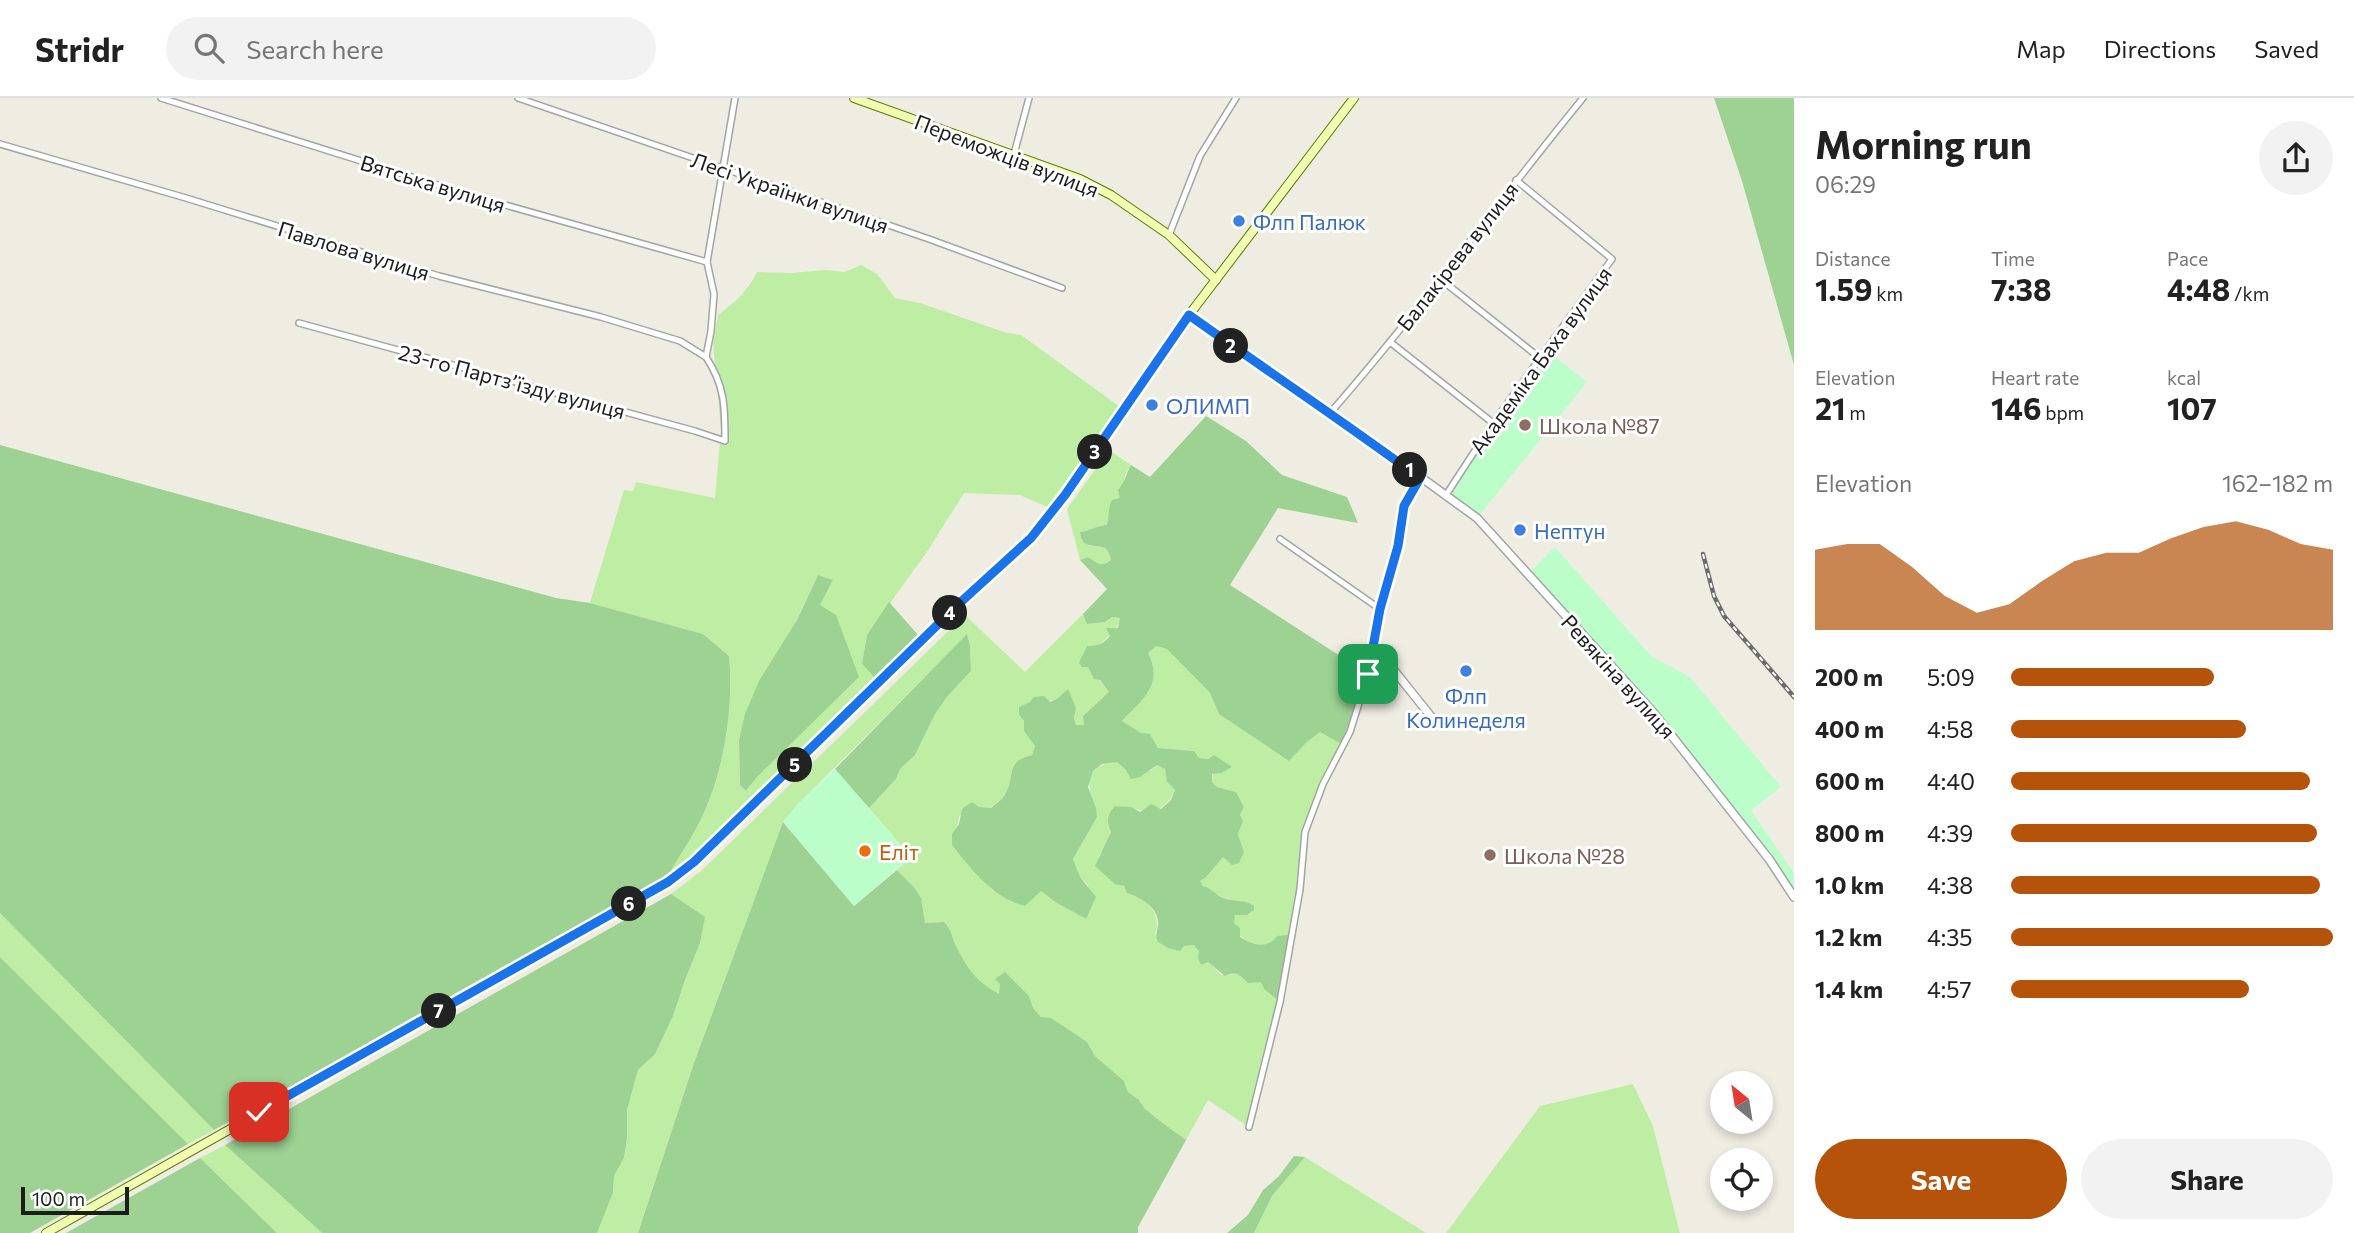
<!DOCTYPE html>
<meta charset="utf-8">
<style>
:root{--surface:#fff;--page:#f2f2f2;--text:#222;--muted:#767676;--line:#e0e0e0;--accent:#b45309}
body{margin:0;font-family:Commissioner,sans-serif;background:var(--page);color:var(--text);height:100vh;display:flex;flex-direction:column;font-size:26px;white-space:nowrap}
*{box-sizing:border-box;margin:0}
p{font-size:23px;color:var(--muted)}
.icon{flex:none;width:38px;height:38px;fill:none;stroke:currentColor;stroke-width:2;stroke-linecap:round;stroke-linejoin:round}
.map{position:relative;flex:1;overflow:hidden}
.details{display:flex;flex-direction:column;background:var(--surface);width:560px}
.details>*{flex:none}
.needle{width:46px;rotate:330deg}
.fabs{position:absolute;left:1710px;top:973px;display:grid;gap:14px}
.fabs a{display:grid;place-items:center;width:63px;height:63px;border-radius:50%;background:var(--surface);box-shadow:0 4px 10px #0003;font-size:35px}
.scale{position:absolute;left:21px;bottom:18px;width:108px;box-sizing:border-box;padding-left:7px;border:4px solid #1d1d1d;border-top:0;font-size:19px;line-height:24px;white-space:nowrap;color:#1d1d1d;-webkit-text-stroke:5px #fff;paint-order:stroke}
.pin{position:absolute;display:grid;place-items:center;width:60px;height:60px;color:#fff;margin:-30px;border-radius:14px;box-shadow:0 4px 10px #0006}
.km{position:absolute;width:35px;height:35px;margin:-18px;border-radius:50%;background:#222;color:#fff;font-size:19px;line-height:35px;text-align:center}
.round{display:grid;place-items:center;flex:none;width:74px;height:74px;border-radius:37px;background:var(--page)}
.headline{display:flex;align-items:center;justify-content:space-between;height:119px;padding:0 21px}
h1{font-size:38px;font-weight:700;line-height:52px}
.stats{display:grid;grid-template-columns:repeat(3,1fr);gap:10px;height:119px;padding:7px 21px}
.stats div{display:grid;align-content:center}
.stats b{font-size:30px;font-weight:700}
.stats small{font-size:19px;font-weight:400}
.stats p{font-size:19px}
.chart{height:196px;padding:14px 21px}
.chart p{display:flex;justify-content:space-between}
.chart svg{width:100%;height:126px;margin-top:7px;fill:var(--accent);opacity:.7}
.button{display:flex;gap:14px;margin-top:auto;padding:14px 21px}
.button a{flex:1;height:80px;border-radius:42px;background:var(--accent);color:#fff;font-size:28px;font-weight:700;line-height:80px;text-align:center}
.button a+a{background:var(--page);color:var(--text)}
ul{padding:0 21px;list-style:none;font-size:23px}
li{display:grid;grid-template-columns:112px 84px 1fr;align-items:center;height:52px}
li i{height:18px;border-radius:9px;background:var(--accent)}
header{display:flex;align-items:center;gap:42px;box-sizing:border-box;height:98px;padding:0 35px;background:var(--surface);border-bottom:2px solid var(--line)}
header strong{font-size:33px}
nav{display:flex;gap:38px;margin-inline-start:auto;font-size:24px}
.search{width:490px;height:63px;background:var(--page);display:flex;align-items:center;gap:18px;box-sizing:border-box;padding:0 24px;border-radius:38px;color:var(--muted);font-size:26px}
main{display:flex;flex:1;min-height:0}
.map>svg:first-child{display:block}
.grass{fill:#beeea3;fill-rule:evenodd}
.forest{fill:#9dd293}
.park{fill:#bbfec9}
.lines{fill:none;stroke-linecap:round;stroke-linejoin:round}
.minor-casing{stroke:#a4a4a4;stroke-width:8}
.tertiary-casing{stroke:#a4a4a4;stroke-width:10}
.secondary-casing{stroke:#5c7800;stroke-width:10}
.minor{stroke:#fff;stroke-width:5}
.tertiary{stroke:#fff;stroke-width:7}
.secondary{stroke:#f0ffb1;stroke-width:8}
.rail-casing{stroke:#6b6b6b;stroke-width:4.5}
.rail{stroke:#fff;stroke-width:2;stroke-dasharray:5;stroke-linecap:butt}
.route-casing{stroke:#fff;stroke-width:14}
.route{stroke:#1a73e8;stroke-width:9}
.shop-dot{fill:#3f7fe0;stroke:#fff;stroke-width:2.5}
.education-dot{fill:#8d6e63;stroke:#fff;stroke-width:2.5}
.food-dot{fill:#e8710a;stroke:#fff;stroke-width:2.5}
.labels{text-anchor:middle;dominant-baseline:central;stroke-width:6;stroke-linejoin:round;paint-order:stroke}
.street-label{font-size:21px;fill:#1d1d1d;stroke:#fff}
.shop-label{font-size:21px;fill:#366cbe;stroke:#fff;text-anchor:start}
.education-label{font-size:21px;fill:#785e54;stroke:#fff;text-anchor:start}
.food-label{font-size:21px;fill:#c56008;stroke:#fff;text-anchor:start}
</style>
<header>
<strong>Stridr</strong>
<div class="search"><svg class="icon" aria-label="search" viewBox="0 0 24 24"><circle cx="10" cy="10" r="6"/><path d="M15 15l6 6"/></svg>Search here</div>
<nav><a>Map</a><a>Directions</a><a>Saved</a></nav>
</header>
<main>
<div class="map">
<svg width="1794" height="1135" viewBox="0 0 1794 1135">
<rect width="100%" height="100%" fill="#efede2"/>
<!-- grass -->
<g class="grass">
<path d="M 861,167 L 877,176 L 895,200 L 920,205 L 1007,235 L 1021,237 L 1120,309 L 1047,409 L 1020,397 L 964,395 L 927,454 L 867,537 L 862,566 L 875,580 L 690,760 L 669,776 C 679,758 692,740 701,721 C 724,674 734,609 729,558 L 703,536 L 590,505 L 624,392 L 633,393 L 636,384 L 715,400 L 721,332 L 713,245 L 718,217 C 735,204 748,193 757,174 L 792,175 L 826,172 L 845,174 ZM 818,477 L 833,482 L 820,507 L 803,632 L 757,679 L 746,693 L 740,687 L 739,643 Z"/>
<path d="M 1109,352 L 1131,367 L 1125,377 L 1120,401 L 1107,428 L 1081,434 L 1090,448 L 1104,448 L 1110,453 L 1111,462 C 1100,470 1098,465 1088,459 L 1080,462 L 1067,411 Z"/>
<path d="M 1083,516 L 1088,526 L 1105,524 L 1112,519 L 1121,520 C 1115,535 1109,537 1099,547 C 1094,552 1091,563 1088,569 L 1109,594 L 1083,618 L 1084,627 L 1076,627 L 1074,620 L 1076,610 L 1058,600 C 1045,606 1032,604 1019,609 L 1019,617 L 1024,623 L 1025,633 L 1035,648 L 1032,657 C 1003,664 1017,679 1004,698 C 1001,703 995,706 990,710 L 979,709 L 959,718 C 959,730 952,734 952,747 L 991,791 L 1012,804 L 1034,799 L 1041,793 L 1055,804 L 1086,821 L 1088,787 L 1080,779 L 1073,761 L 1097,719 C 1089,691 1079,668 1117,664 L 1126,672 L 1150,673 L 1157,667 L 1166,671 L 1167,684 L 1175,692 C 1161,723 1140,710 1115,708 C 1107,716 1106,723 1111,733 L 1105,750 L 1098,759 L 1124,788 L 1127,795 C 1148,802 1162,814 1155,837 L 1184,848 L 1194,847 L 1221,877 L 1239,876 L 1262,884 L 1264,891 L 1280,904 L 1249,1029 L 1208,1002 L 1186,1042 L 1164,1026 L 1145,1011 L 1139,1002 L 1128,994 L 1124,983 L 1095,958 L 1087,944 L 1041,919 L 1033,910 L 1029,898 L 1000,886 L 1000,897 C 977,884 962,869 954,843 C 951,835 951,831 944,824 L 925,825 L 914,789 L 897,772 L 911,759 L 869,710 L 896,681 L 900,671 L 915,657 L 935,616 L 946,600 L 971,573 L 970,548 L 967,537 L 798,706 L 783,724 L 694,965 L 638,1135 L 597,1135 L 613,1095 L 614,1078 L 624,1060 L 627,1040 L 627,1012 L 638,972 L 655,956 L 673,918 L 685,882 L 700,845 L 704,819 L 671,796 L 701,773 L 965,517 L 1025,574 Z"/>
<path d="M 1156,548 L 1167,551 L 1210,595 L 1219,616 L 1289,663 L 1306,645 L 1320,634 L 1343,647 L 1305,733 L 1294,830 C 1287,837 1275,847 1265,848 C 1250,849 1226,832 1236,816 C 1239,812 1245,807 1248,804 C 1234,804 1207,796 1200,783 L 1224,758 L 1244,754 L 1238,736 L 1243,723 L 1240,718 L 1244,709 L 1236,694 L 1217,689 L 1212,684 L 1214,657 L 1208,661 L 1199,660 L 1194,653 L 1158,650 L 1150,636 L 1141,636 L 1122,623 C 1143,602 1164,585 1148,555 Z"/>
<path d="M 0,815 L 214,1032 L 188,1046 L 0,859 Z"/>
<path d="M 1633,986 L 1653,1028 L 1680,1135 L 1446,1135 L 1540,1008 Z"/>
<path d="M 225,1047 L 322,1135 L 277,1135 L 200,1060 Z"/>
<path d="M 1305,1059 L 1426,1135 L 1254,1135 L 1272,1098 Z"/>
</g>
<!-- forest -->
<g class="forest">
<path d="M 1714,0 L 1794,0 L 1794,267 L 1742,83 Z"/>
<path d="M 1206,318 L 1246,343 L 1282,377 L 1347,399 L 1358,425 L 1278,410 L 1230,487 L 1368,576 L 1343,647 L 1320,634 L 1306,645 L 1289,663 L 1219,616 L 1210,595 L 1167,551 L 1156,548 L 1148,555 C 1164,585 1143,602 1122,623 L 1141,635 L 1150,636 L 1158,650 L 1194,653 L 1199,660 L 1208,661 L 1214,657 L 1232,669 L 1221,675 L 1212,676 L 1212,684 L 1217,689 L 1236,694 L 1244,709 L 1240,717 L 1243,723 L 1238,736 L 1244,754 L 1239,765 L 1232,767 L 1223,759 L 1206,779 L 1200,783 L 1203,788 C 1212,790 1216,798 1224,800 C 1234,804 1245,801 1254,808 L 1254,812 L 1247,817 L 1235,817 L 1234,825 L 1240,830 L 1240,839 C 1253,847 1267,852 1277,838 L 1287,837 L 1294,830 L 1280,904 L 1264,891 L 1261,884 L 1248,885 C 1239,876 1236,873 1225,878 L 1208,864 L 1201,867 L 1198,860 L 1199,853 L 1194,847 L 1184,848 L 1180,853 L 1168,850 L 1158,844 C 1155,837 1157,835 1158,827 C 1160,810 1140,799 1127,795 L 1124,788 L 1115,786 L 1095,768 L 1111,734 C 1106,723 1107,716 1115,708 L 1131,709 L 1140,714 L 1151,706 L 1161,711 L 1171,702 L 1175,692 L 1167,684 L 1165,671 L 1157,667 L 1140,679 L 1131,681 L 1126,672 L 1117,664 L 1102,666 L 1093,673 L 1088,689 L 1096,710 L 1097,719 L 1073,761 L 1080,779 L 1096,799 L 1086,821 L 1055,804 L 1041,793 L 1025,808 C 993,800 972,772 952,747 L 952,736 L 959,726 L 962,711 L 972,704 L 979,709 L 991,710 C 995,706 1001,703 1004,698 C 1017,679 1003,664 1032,657 L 1035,648 L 1024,633 L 1024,623 L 1019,617 L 1019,609 L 1030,604 L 1034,599 L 1044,598 L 1050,604 L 1058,600 L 1068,591 L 1076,610 L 1074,620 L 1076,627 L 1084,627 L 1083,618 L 1109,594 L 1100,582 L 1094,581 L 1088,569 L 1082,569 L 1079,565 L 1087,548 C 1098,548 1103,546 1110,538 L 1106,530 L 1118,530 L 1120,520 L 1112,519 L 1105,524 L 1087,526 L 1083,516 L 1107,491 L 1080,462 L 1088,459 C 1098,465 1100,470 1111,462 C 1107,442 1098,452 1084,445 L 1081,440 L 1080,434 C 1090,433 1098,427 1107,427 C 1110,418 1107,412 1112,402 L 1120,400 L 1118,392 C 1125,384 1126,376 1131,367 L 1150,379 Z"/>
<path d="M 0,347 L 556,500 L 590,505 L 703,536 L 729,558 C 734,609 724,674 701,721 C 692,740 679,758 669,776 L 662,781 L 214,1032 L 0,815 Z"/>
<path d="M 818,477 L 833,482 L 820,507 L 836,517 L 859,579 L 757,679 L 746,693 L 740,687 L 739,643 L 745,616 L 759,583 L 797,522 Z"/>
<path d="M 889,504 L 919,538 L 875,580 L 862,566 L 867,537 Z"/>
<path d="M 967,536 L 970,548 L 971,573 L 946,600 L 935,616 L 915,657 L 900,671 L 896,681 L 869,710 L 835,671 Z"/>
<path d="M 783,724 L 854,808 L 897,772 L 914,789 L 921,800 L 925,825 L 944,824 C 953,833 951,838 956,848 C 968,872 976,883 999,896 L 1000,886 L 995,881 L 1005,874 L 1029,898 L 1033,910 L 1041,919 L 1051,920 L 1087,944 L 1095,958 L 1124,983 L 1128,994 L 1139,1002 L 1145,1011 L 1164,1026 L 1186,1042 L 1138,1129 L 1138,1135 L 638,1135 L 694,965 Z"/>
<path d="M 671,796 L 705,819 L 700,845 L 685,882 L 673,918 L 655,956 L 638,972 L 627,1012 L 627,1040 L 624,1060 L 614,1078 L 613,1095 L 597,1135 L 322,1135 L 225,1047 Z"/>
<path d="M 0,859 L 188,1046 L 30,1135 L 0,1135 Z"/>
<path d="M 1294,1058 L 1305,1059 L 1272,1098 L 1254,1135 L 1227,1135 L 1248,1117 L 1263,1092 L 1279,1078 Z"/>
<path d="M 200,1060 L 277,1135 L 66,1135 Z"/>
</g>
<!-- park -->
<g class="park">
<path d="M 1546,252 L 1587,284 L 1477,420 L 1446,397 Z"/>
<path d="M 1555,449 L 1651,558 L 1690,579 L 1781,689 L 1751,712 L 1794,775 L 1794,799 L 1653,614 L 1527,477 Z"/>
<path d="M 835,671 L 911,759 L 854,808 L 783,724 L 798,706 Z"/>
</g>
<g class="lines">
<defs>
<g id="minor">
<path d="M 161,0 L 463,95 L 707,164"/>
<path d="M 518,0 L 929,141 L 1062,190"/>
<path d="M 0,46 L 186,100 L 439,178 L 601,219 L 680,243 L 706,259"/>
<path d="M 1014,56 L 1029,0"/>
<path d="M 1169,137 L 1200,58 L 1236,0"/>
<path d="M 1439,180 L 1540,260"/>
<path d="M 299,225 L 695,333 L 725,343 C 725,309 725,288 706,259 L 711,233 L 714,196 L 707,164 L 735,0"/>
<path d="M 1390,244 L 1493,325"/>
<path d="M 1331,314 C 1419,213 1498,104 1583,0"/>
<path d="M 1446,397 L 1493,325 L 1612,161 L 1516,82"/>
<path d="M 1280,441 L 1380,511"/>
<path d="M 1249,1029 L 1280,904 L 1300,791 L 1305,734 L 1323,686 L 1350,634 L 1368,576 L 1380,511 L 1397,448 L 1404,408 L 1420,380"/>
</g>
<g id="tertiary">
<path d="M 1189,217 L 1263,271 L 1331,314 L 1477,420 L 1653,614 L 1769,761 L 1794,799"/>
<path d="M 1373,546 L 1433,621"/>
</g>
<g id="secondary">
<path d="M 854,0 L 1080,81 L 1111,97 L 1169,137 L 1216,182"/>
<path d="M 46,1135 L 668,784 L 694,764 L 963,502 L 1030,440 L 1065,397 L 1189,217 L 1354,0"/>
</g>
</defs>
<!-- minor casing -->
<use href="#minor" class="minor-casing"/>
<!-- tertiary casing -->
<use href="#tertiary" class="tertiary-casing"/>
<!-- secondary casing -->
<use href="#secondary" class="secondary-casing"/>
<!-- minor -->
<use href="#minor" class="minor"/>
<!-- tertiary -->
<use href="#tertiary" class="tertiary"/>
<!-- secondary -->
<use href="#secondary" class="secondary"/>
<defs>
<path id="rail" d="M 1703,456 L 1714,498 L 1724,518 L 1794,599"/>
</defs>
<!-- rail casing -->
<use href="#rail" class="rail-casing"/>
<!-- rail -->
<use href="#rail" class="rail"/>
</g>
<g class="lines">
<defs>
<path id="route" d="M 259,1014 L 668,784 L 694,764 L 963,502 L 1031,440 L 1065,397 L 1189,217 C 1266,272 1344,324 1420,380 L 1404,408 L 1398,448 L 1380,511 L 1368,576"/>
</defs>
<!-- route casing -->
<use href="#route" class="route-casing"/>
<!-- route -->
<use href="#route" class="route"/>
</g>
<!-- markers -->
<g class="shop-dot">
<circle cx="1239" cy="123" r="7"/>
<circle cx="1152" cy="307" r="7"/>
<circle cx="1520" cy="432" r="7"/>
<circle cx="1466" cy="573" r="7"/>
</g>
<g class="education-dot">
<circle cx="1525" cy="327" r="7"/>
<circle cx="1490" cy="757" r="7"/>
</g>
<circle class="food-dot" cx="865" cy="753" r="7"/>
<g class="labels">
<!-- street labels -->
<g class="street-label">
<text transform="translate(1007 57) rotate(21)">Переможців вулиця</text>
<text transform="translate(433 85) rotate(17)">Вятська вулиця</text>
<text transform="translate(790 94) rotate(19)">Лесі Українки вулиця</text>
<text transform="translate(354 152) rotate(17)">Павлова вулиця</text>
<text transform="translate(1457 158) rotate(-52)">Балакірева вулиця</text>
<text transform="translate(1540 262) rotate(-54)">Академіка Баха вулиця</text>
<text transform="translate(512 283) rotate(15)">23-го Партз’їзду вулиця</text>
<text transform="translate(1619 578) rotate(48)">Ревякіна вулиця</text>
</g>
<!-- shop labels -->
<g class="shop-label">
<text x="1253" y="123">Флп Палюк</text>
<text x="1166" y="307">ОЛИМП</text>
<text x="1534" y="432">Нептун</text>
<text x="1466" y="597" text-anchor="middle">Флп<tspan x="1466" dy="24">Колинеделя</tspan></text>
</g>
<!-- education labels -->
<g class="education-label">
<text x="1539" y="327">Школа №87</text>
<text x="1504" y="757">Школа №28</text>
</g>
<!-- food labels -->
<g class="food-label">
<text x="879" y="753">Еліт</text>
</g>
</g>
</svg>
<div class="fabs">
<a><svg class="needle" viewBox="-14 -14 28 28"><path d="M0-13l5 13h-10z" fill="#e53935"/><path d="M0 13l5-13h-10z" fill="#767676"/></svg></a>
<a><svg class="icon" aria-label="locate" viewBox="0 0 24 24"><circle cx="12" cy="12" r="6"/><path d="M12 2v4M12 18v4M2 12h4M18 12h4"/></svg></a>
</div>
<div class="scale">100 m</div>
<div class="pin" style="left:1368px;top:576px;background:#1e9e55"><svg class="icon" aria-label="arrive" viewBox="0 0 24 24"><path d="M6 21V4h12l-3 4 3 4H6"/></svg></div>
<div class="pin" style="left:259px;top:1014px;background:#d93025"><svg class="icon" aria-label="check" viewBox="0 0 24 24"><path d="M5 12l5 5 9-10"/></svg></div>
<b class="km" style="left:1410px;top:372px">1</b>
<b class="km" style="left:1231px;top:248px">2</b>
<b class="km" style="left:1095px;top:354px">3</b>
<b class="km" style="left:950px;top:515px">4</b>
<b class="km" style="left:795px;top:667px">5</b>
<b class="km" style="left:629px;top:806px">6</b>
<b class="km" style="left:439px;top:913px">7</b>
</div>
<section class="details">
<div class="headline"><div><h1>Morning run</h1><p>06:29</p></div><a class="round"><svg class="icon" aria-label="share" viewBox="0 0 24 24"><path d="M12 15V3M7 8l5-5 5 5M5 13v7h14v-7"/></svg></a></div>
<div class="stats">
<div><p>Distance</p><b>1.59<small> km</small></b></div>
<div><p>Time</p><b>7:38</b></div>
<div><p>Pace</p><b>4:48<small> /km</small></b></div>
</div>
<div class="stats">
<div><p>Elevation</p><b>21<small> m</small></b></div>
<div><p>Heart rate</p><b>146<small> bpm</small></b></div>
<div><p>kcal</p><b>107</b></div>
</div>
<div class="chart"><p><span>Elevation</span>162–182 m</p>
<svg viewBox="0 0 160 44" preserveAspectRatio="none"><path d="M0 44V16L10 14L20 14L30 22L40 32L50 38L60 35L70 27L80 20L90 17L100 17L110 12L120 8L130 6L140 9L150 14L160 16V44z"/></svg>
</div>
<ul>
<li><b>200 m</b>5:09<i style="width:63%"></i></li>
<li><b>400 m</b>4:58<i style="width:73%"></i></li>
<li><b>600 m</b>4:40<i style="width:93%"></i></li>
<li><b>800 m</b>4:39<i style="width:95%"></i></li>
<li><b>1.0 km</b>4:38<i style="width:96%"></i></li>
<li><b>1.2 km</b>4:35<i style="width:100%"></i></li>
<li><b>1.4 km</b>4:57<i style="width:74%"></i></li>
</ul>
<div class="button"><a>Save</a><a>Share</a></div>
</section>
</main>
